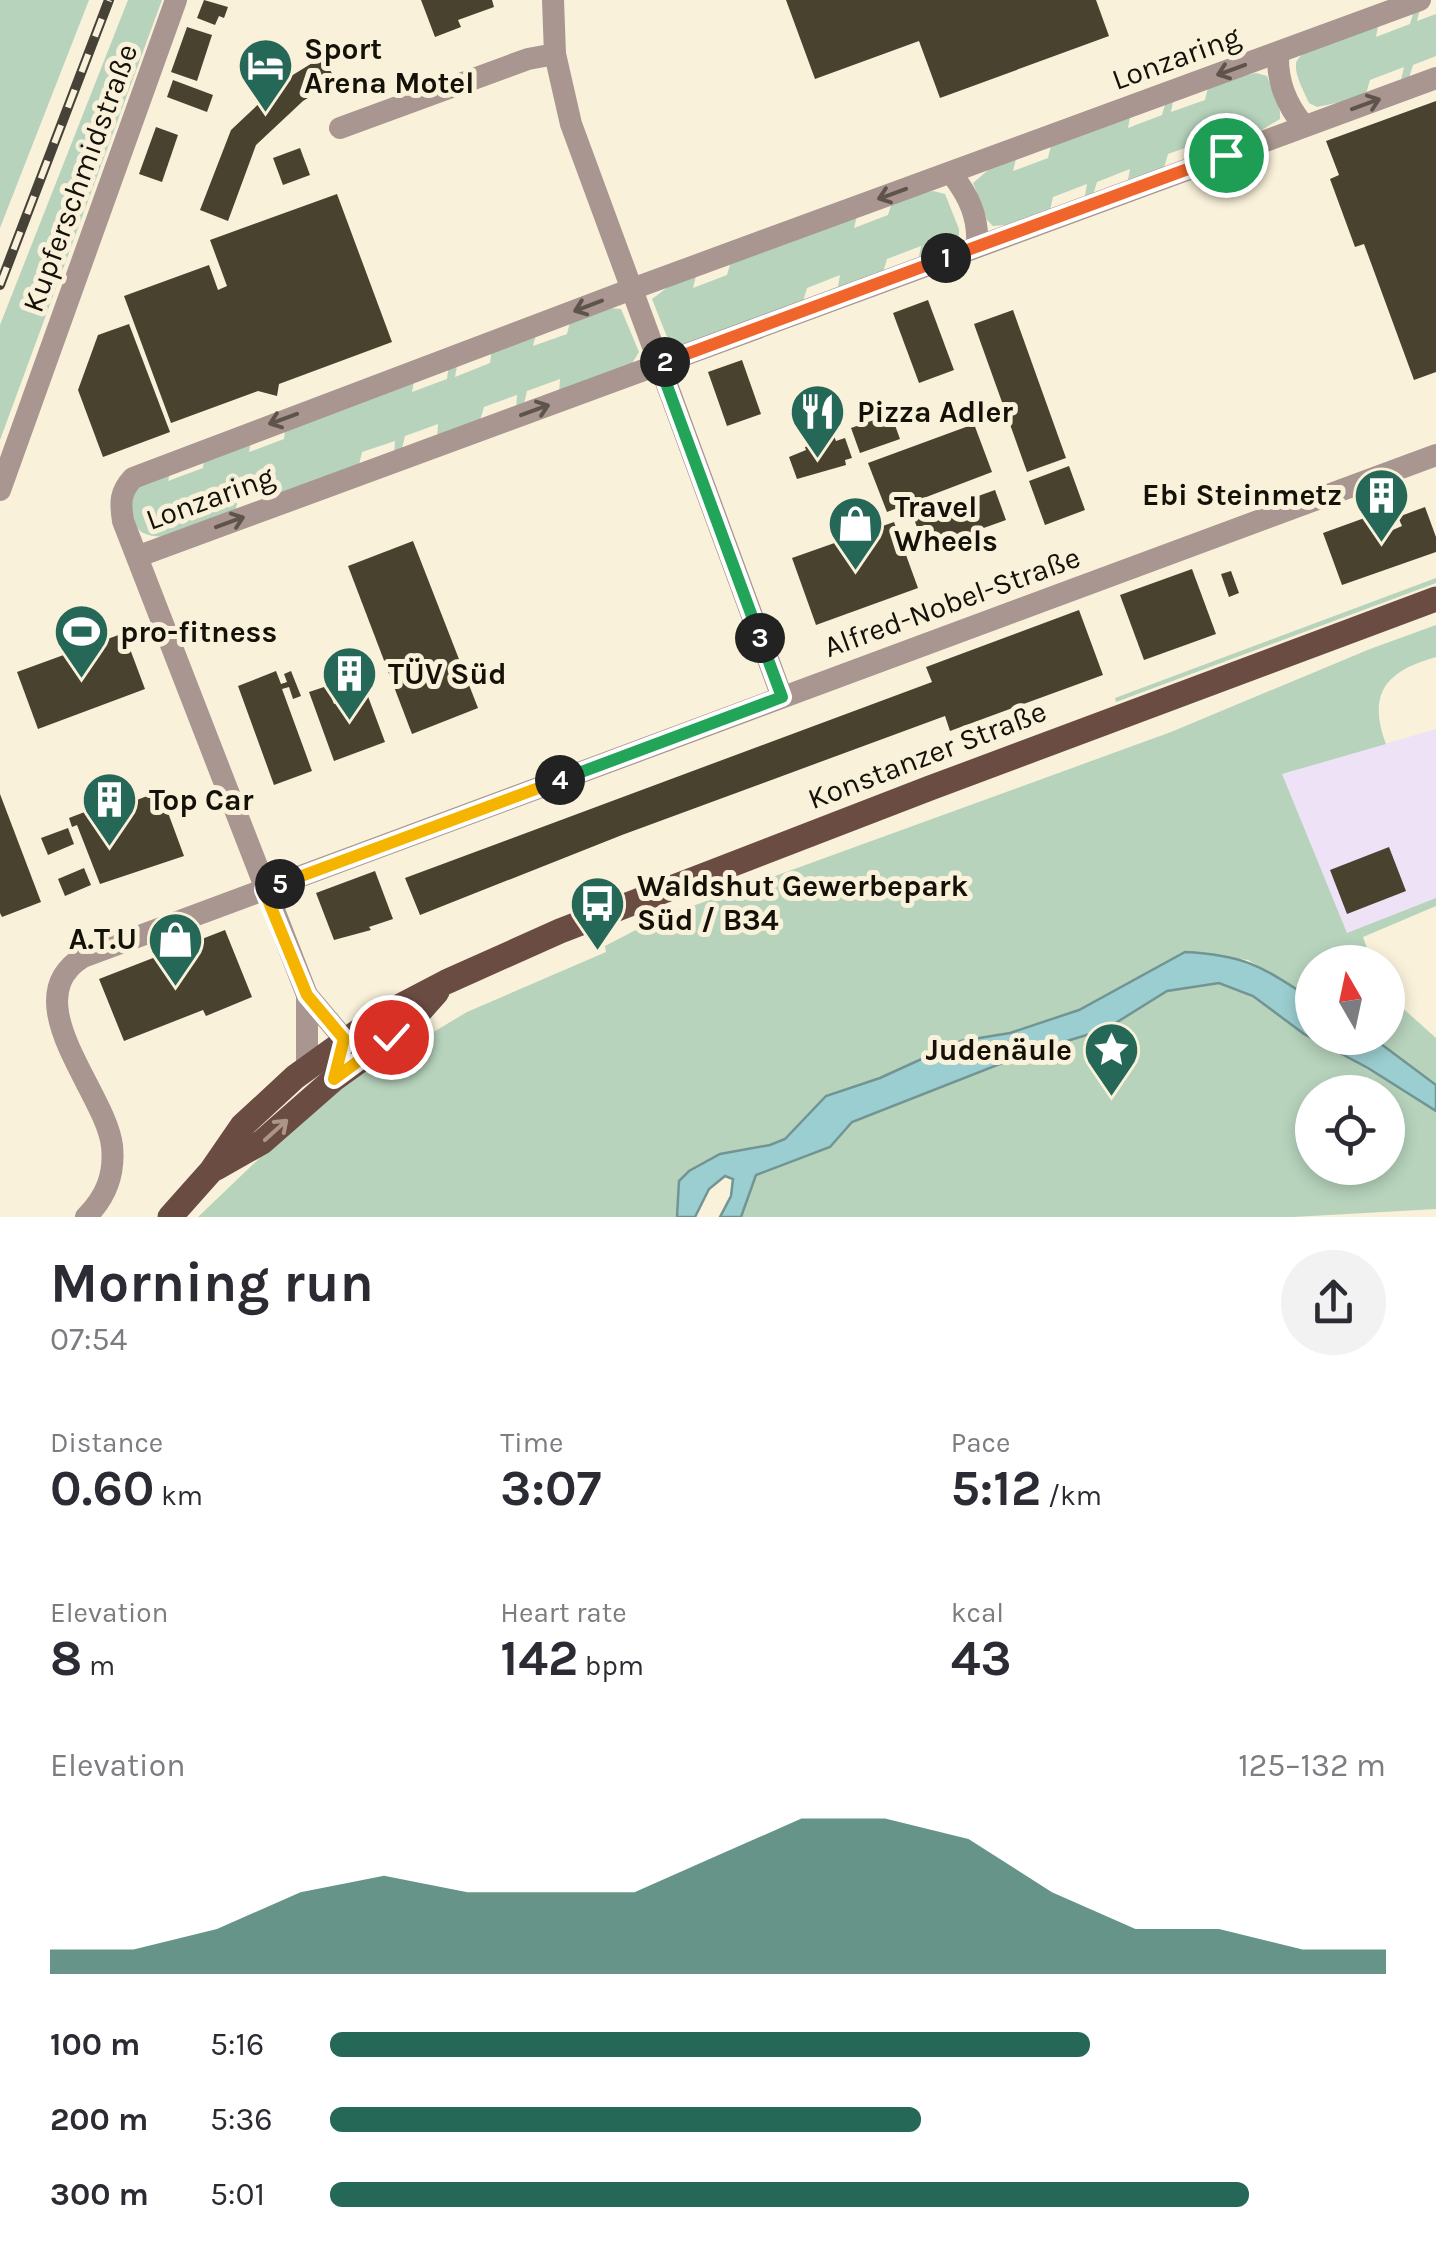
<!DOCTYPE html>
<meta charset="utf-8">
<style>
:root{--surface:#fff;--page:#f2f2f3;--text:#2b2b33;--muted:#7c7c81;--accent:#266858}
body{margin:0;font-family:Karla,sans-serif;background:var(--page);color:var(--text);height:100vh;display:flex;flex-direction:column;font-size:38px;white-space:nowrap}
*{box-sizing:border-box;margin:0}
p{font-size:32px;color:var(--muted)}
.icon{flex:none;width:55px;height:55px;fill:none;stroke:currentColor;stroke-width:2;stroke-linecap:round;stroke-linejoin:round}
.map{position:relative;height:1217px;overflow:hidden}
.details{display:flex;flex-direction:column;background:var(--surface);flex:1}
.details>*{flex:none}
.needle{width:65px;rotate:351deg}
.fabs{position:absolute;left:1295px;top:945px;display:grid;gap:20px}
.fabs a{display:grid;place-items:center;width:110px;height:110px;border-radius:50%;background:var(--surface);box-shadow:0 5px 15px #0003;font-size:50px}
.pin{position:absolute;display:grid;place-items:center;width:85px;height:85px;color:#fff;margin:-42px;border:5px solid #fff;border-radius:50%;box-shadow:0 2px 10px #0007}
.km{position:absolute;width:50px;height:50px;margin:-25px;border-radius:50%;background:#222;color:#fff;font-size:28px;line-height:50px;text-align:center}
.round{display:grid;place-items:center;flex:none;width:105px;height:105px;border-radius:52px;background:var(--page)}
.summary{display:flex;align-items:center;justify-content:space-between;height:170px;padding:0 50px}
h1{font-size:55px;font-weight:700;line-height:75px}
.metrics{display:grid;grid-template-columns:repeat(3,1fr);gap:15px;height:170px;padding:10px 50px}
.metrics div{display:grid;align-content:center}
.metrics b{font-size:50px;font-weight:700}
.metrics small{font-size:28px;font-weight:400}
.metrics p{font-size:28px}
.chart{height:280px;padding:20px 50px}
.chart p{display:flex;justify-content:space-between}
.chart svg{width:100%;height:180px;margin-top:10px;fill:var(--accent);opacity:.7}
ul{padding:0 50px;list-style:none;font-size:32px}
li{display:grid;grid-template-columns:160px 120px 1fr;align-items:center;height:75px}
li i{height:25px;border-radius:12px;background:var(--accent)}
.map>svg:first-child{display:block}
.industrial{fill:#eee2f6}
.green{fill:#b7d3bc;fill-rule:evenodd}
.water{fill:#9bced0;stroke:#729594;stroke-width:2.5}
.building{fill:#49422f}
.lines{fill:none;stroke-linecap:round;stroke-linejoin:round}
.minor{stroke:#a99690;stroke-width:22}
.major{stroke:#6b4c43;stroke-width:25}
.rail-casing{stroke:#464237;stroke-width:10}
.rail{stroke:#f9f1da;stroke-width:6;stroke-dasharray:19;stroke-linecap:butt}
.oneway{stroke:#5e544c}
.oneway2{stroke:#ab9687}
.split-1-casing{stroke:#fff;stroke-width:20}
.split-2-casing{stroke:#fff;stroke-width:20}
.split-3-casing{stroke:#fff;stroke-width:20}
.split-4-casing{stroke:#fff;stroke-width:20}
.split-5-casing{stroke:#fff;stroke-width:20}
.split-6-casing{stroke:#fff;stroke-width:20}
.split-1{stroke:#f0652b;stroke-width:12}
.split-2{stroke:#f0652b;stroke-width:12}
.split-3{stroke:#22a559;stroke-width:12}
.split-4{stroke:#22a559;stroke-width:12}
.split-5{stroke:#f5b400;stroke-width:12}
.split-6{stroke:#f5b400;stroke-width:12}
.labels{text-anchor:middle;dominant-baseline:central;stroke-width:10;stroke-linejoin:round;paint-order:stroke}
.poi-label{font-size:30px;font-weight:bold;fill:#141109;stroke:#f9f1da;text-anchor:start}
.street-label{font-size:30px;fill:#141109;stroke:#f9f1da}
</style>
<div class="map">
<svg width="1436" height="1217" viewBox="0 0 1436 1217">
<rect width="100%" height="100%" fill="#f9f1da"/>
<!-- industrial -->
<path class="industrial" d="M 1436,729 L 1436,898 L 1347,934 L 1281,774 Z"/>
<!-- green -->
<g class="green">
<path d="M 0,0 L 89,0 L 0,228 Z"/>
<path d="M 128,0 L 162,0 L 0,440 L 0,325 Z"/>
<path d="M 1421,5 L 1417,21 L 1436,14 L 1436,56 L 1413,65 L 1408,81 L 1400,84 L 1404,67 L 1370,80 L 1365,97 L 1317,107 L 1309,103 C 1305,93 1295,76 1296,65 C 1296,47 1363,27 1379,21 L 1376,37 L 1410,24 L 1415,7 Z"/>
<path d="M 1256,73 L 1267,76 L 1280,111 L 1280,119 L 1242,142 L 1246,126 L 1212,138 L 1207,155 L 1199,158 L 1202,142 L 1168,154 L 1163,171 L 1127,185 L 1130,169 L 1097,182 L 1092,198 L 1084,201 L 1087,184 L 1053,197 L 1049,214 L 1017,224 L 993,226 L 987,220 L 973,183 L 994,165 L 1017,155 L 1013,171 L 1048,158 L 1052,141 L 1131,112 L 1128,128 L 1162,115 L 1167,98 L 1174,96 L 1171,112 L 1205,100 L 1209,83 Z"/>
<path d="M 933,191 L 945,194 L 959,229 L 959,237 L 936,255 L 918,262 L 921,246 L 887,259 L 882,276 L 837,292 L 840,275 L 807,288 L 802,305 L 683,345 L 669,342 L 652,299 L 672,284 L 697,272 L 693,288 L 727,275 L 732,258 L 858,212 L 854,228 L 888,215 L 893,199 Z"/>
<path d="M 608,308 L 621,309 L 639,352 L 631,365 L 559,394 L 560,379 L 527,391 L 523,408 L 516,410 L 517,395 L 484,407 L 479,424 L 437,439 L 438,424 L 405,436 L 401,453 L 394,455 L 395,441 L 362,452 L 358,469 L 270,501 L 273,485 L 239,498 L 234,514 C 210,523 169,545 143,533 C 136,529 133,521 131,514 C 125,484 149,477 172,466 L 168,481 L 203,468 L 205,452 L 252,436 L 249,452 L 284,439 L 286,423 L 415,376 L 412,392 L 447,379 L 449,364 L 458,360 L 455,377 L 490,363 L 492,348 L 537,331 L 533,346 L 567,334 L 571,318 Z"/>
<path d="M 1436,578 L 1436,583 L 1116,702 L 1115,698 Z"/>
<path d="M 1436,625 L 1436,657 C 1386,671 1367,693 1386,744 L 1282,774 L 1347,933 L 1436,898 L 1436,906 L 1363,937 L 1372,962 L 1312,962 L 1312,999 L 1248,960 L 1185,952 L 1079,1010 L 1009,1033 L 961,1041 L 880,1078 L 826,1096 L 785,1139 L 679,1181 L 677,1217 L 198,1217 L 287,1132 L 388,1048 L 400,1052 L 467,1012 L 606,952 L 605,946 L 657,919 L 1171,732 L 1370,649 Z"/>
<path d="M 1219,983 L 1252,996 L 1304,1034 L 1368,1068 L 1436,1111 L 1436,1209 L 1293,1217 L 741,1217 L 756,1174 L 830,1147 L 851,1122 L 1028,1053 L 1106,1029 L 1167,991 ZM 1312,1092 L 1388,1092 L 1388,1168 L 1312,1168 Z"/>
<path d="M 1388,995 L 1436,1038 L 1436,1085 L 1373,1038 L 1388,1038 Z"/>
</g>
<!-- water -->
<path class="water" d="M 1185,952 C 1246,955 1262,967 1312,999 L 1312,1038 L 1373,1038 L 1436,1085 L 1436,1111 L 1368,1068 L 1304,1034 L 1253,996 L 1219,983 L 1167,991 L 1106,1029 L 1028,1053 L 852,1122 L 830,1147 L 756,1175 L 741,1217 L 720,1217 L 731,1196 L 733,1179 L 725,1176 L 709,1189 L 695,1217 L 677,1217 L 679,1181 L 689,1171 L 720,1154 L 770,1145 L 785,1139 L 826,1096 L 880,1078 L 961,1041 L 1010,1033 L 1079,1010 Z"/>
<!-- building -->
<g class="building">
<path d="M 204,0 L 228,7 L 224,18 L 219,16 L 215,25 L 197,18 Z"/>
<path d="M 421,0 L 492,0 L 494,7 L 458,20 L 461,27 L 435,37 Z"/>
<path d="M 786,0 L 1096,0 L 1109,36 L 940,98 L 919,41 L 815,79 Z"/>
<path d="M 187,27 L 212,35 L 197,81 L 171,72 Z"/>
<path d="M 322,57 L 336,80 L 303,101 L 256,145 L 228,221 L 200,210 L 231,130 L 283,81 Z"/>
<path d="M 173,80 L 213,95 L 207,112 L 167,97 Z"/>
<path d="M 1436,101 L 1436,372 L 1414,380 L 1364,244 L 1355,247 L 1330,179 L 1339,175 L 1326,141 Z"/>
<path d="M 156,127 L 178,135 L 162,182 L 139,174 Z"/>
<path d="M 300,148 L 310,175 L 283,185 L 273,158 Z"/>
<path d="M 337,194 L 392,342 L 279,384 L 277,396 L 258,391 L 171,423 L 124,296 L 209,265 L 218,290 L 227,286 L 210,240 Z"/>
<path d="M 928,300 L 954,370 L 919,383 L 893,313 Z"/>
<path d="M 1013,310 L 1066,458 L 1027,472 L 974,324 Z"/>
<path d="M 129,324 L 170,432 L 103,457 L 78,390 L 98,335 Z"/>
<path d="M 742,360 L 761,414 L 727,426 L 708,372 Z"/>
<path d="M 891,414 L 900,439 L 860,453 L 851,428 Z"/>
<path d="M 974,424 L 992,472 L 887,512 L 868,463 Z"/>
<path d="M 834,436 L 836,441 L 845,438 L 852,458 L 845,460 L 846,465 L 797,479 L 789,457 L 806,450 L 805,447 Z"/>
<path d="M 1069,466 L 1085,510 L 1045,525 L 1029,481 Z"/>
<path d="M 995,490 L 1006,520 L 925,549 L 914,519 Z"/>
<path d="M 1425,507 L 1436,537 L 1436,552 L 1342,585 L 1323,533 L 1381,512 L 1388,532 L 1402,526 L 1398,517 Z"/>
<path d="M 894,522 L 918,588 L 816,625 L 792,558 Z"/>
<path d="M 413,541 L 478,708 L 412,734 L 348,566 Z"/>
<path d="M 1192,569 L 1216,634 L 1144,660 L 1120,595 Z"/>
<path d="M 1231,571 L 1239,593 L 1229,597 L 1221,574 Z"/>
<path d="M 1079,610 L 1103,675 L 950,731 L 945,716 L 622,835 L 420,915 L 405,878 L 932,682 L 926,667 Z"/>
<path d="M 124,633 L 145,689 L 38,729 L 17,672 Z"/>
<path d="M 276,671 L 281,684 L 287,682 L 284,674 L 291,671 L 301,696 L 293,699 L 289,687 L 282,689 L 312,771 L 274,785 L 238,686 Z"/>
<path d="M 327,686 L 334,704 L 366,691 L 385,742 L 334,761 L 309,692 Z"/>
<path d="M 160,791 L 184,856 L 100,884 L 77,825 L 72,827 L 69,818 L 103,805 L 106,812 Z"/>
<path d="M 0,794 L 41,902 L 2,917 L 0,913 Z"/>
<path d="M 68,828 L 74,844 L 48,855 L 41,838 Z"/>
<path d="M 1389,847 L 1406,891 L 1347,914 L 1330,870 Z"/>
<path d="M 84,868 L 91,885 L 65,896 L 58,879 Z"/>
<path d="M 375,871 L 393,919 L 369,927 L 371,930 L 334,940 L 316,893 Z"/>
<path d="M 225,930 L 252,997 L 206,1016 L 203,1010 L 124,1041 L 99,979 Z"/>
</g>
<g class="lines">
<!-- minor -->
<g class="minor">
<path d="M 553,0 L 555,54"/>
<path d="M 1278,53 C 1277,82 1286,104 1304,126"/>
<path d="M 340,128 L 528,59 L 555,54 L 571,124 L 782,697"/>
<path d="M 951,173 C 969,196 979,217 977,247"/>
<path d="M 0,490 L 176,0"/>
<path d="M 139,556 L 1436,78"/>
<path d="M 340,1057 L 344,1039 L 307,995 L 123,521 C 120,502 120,492 133,478 L 632,289 L 1420,0"/>
<path d="M 307,1067 L 307,995"/>
<path d="M 86,1217 C 106,1197 115,1175 112,1146 C 106,1092 13,1000 83,957 L 1436,455"/>
</g>
<!-- major -->
<g class="major">
<path d="M 216,1168 L 262,1142 L 334,1079 L 405,1028 L 437,992"/>
<path d="M 170,1217 L 211,1171 L 242,1126 L 295,1077 L 377,1018 L 446,982 L 560,931 L 930,788 L 1436,599"/>
</g>
<defs>
<path id="rail" d="M 0,285 L 109,0"/>
</defs>
<!-- rail casing -->
<use href="#rail" class="rail-casing"/>
<!-- rail -->
<use href="#rail" class="rail"/>
</g>
<!-- one-way arrows -->
<defs><path id="oneway-shaft" d="M-6 0H5M1.5-3L5.5 0L1.5 3" fill="none" stroke-width="1.6" stroke-linecap="round" stroke-linejoin="round" transform="scale(2.5)"/></defs>
<g class="oneway">
<use href="#oneway-shaft" transform="translate(1231 70) rotate(160)"/>
<use href="#oneway-shaft" transform="translate(1366 104) rotate(-20)"/>
<use href="#oneway-shaft" transform="translate(892 194) rotate(160)"/>
<use href="#oneway-shaft" transform="translate(588 306) rotate(159)"/>
<use href="#oneway-shaft" transform="translate(535 410) rotate(-20)"/>
<use href="#oneway-shaft" transform="translate(283 419) rotate(160)"/>
<use href="#oneway-shaft" transform="translate(230 522) rotate(-20)"/>
</g>
<use class="oneway2" href="#oneway-shaft" transform="translate(276 1130) rotate(-42)"/>
<g class="lines">
<defs>
<path id="split-1" d="M 946,258 L 1226,155"/>
<path id="split-2" d="M 665,362 L 946,258"/>
<path id="split-3" d="M 665,362 L 659,364 L 760,638"/>
<path id="split-4" d="M 560,780 L 782,697 L 760,638"/>
<path id="split-5" d="M 280,884 L 560,780"/>
<path id="split-6" d="M 280,884 L 264,890 L 307,995 L 344,1039 L 334,1079 L 391,1037"/>
</defs>
<!-- split-1 casing -->
<use href="#split-1" class="split-1-casing"/>
<!-- split-2 casing -->
<use href="#split-2" class="split-2-casing"/>
<!-- split-3 casing -->
<use href="#split-3" class="split-3-casing"/>
<!-- split-4 casing -->
<use href="#split-4" class="split-4-casing"/>
<!-- split-5 casing -->
<use href="#split-5" class="split-5-casing"/>
<!-- split-6 casing -->
<use href="#split-6" class="split-6-casing"/>
<!-- split-1 -->
<use href="#split-1" class="split-1"/>
<!-- split-2 -->
<use href="#split-2" class="split-2"/>
<!-- split-3 -->
<use href="#split-3" class="split-3"/>
<!-- split-4 -->
<use href="#split-4" class="split-4"/>
<!-- split-5 -->
<use href="#split-5" class="split-5"/>
<!-- split-6 -->
<use href="#split-6" class="split-6"/>
</g>
<!-- icons -->
<defs>
<symbol id="hotel-pin" viewBox="-11 -11 22 30"><path d="M0 17L-7.5 6A9.5 9.5 0 1 1 7.5 6Z" fill="#266858" stroke="#f9f1da"/><path d="M-6-4.5h1.5V1H6V5H4.5V3h-9V5H-6ZM-4 0a1.8 1.8 0 1 1 3.6 0ZM.5 0V-2.5h3Q6-2.5 6 0Z" fill="#fff"/></symbol>
<symbol id="restaurant-pin" viewBox="-11 -11 22 30"><path d="M0 17L-7.5 6A9.5 9.5 0 1 1 7.5 6Z" fill="#266858" stroke="#f9f1da"/><path d="M-5-6h1v4h1v-4h1v4h1v-4h1v5L-1.5 .5V6h-2V.5L-5-1ZM5-6V6H3V1.5H1.5Q1.5-4 5-6Z" fill="#fff"/></symbol>
<symbol id="building-pin" viewBox="-11 -11 22 30"><path d="M0 17L-7.5 6A9.5 9.5 0 1 1 7.5 6Z" fill="#266858" stroke="#f9f1da"/><path d="M-4-6H4V6H1V3H-1V6H-4ZM-2.5-4.3h1.7v1.8h-1.7ZM.8-4.3h1.7v1.8H.8ZM-2.5-1h1.7V.8h-1.7ZM.8-1h1.7V.8H.8Z" fill="#fff"/></symbol>
<symbol id="shop-pin" viewBox="-11 -11 22 30"><path d="M0 17L-7.5 6A9.5 9.5 0 1 1 7.5 6Z" fill="#266858" stroke="#f9f1da"/><path d="M-5-2.5h2.3a2.7 3.5 0 0 1 5.4 0H5L5.5 6h-11ZM-1.5-2.5h3a1.5 2.3 0 0 0-3 0Z" fill="#fff"/></symbol>
<symbol id="stadium-pin" viewBox="-11 -11 22 30"><path d="M0 17L-7.5 6A9.5 9.5 0 1 1 7.5 6Z" fill="#266858" stroke="#f9f1da"/><path d="M0-5a6.5 5 0 1 0 0 10a6.5 5 0 1 0 0-10ZM-3.5-1.8h7v3.6h-7Z" fill="#fff"/></symbol>
<symbol id="bus-pin" viewBox="-11 -11 22 30"><path d="M0 17L-7.5 6A9.5 9.5 0 1 1 7.5 6Z" fill="#266858" stroke="#f9f1da"/><path d="M-5-6H5V4H4V6H2V4H-2V6H-4V4H-5ZM-3.5-4V0h7V-4ZM-3.5 1.2v1.5H-2V1.2ZM2 1.2v1.5H3.5V1.2Z" fill="#fff"/></symbol>
<symbol id="sight-pin" viewBox="-11 -11 22 30"><path d="M0 17L-7.5 6A9.5 9.5 0 1 1 7.5 6Z" fill="#266858" stroke="#f9f1da"/><path d="M0-6L1.8-2.2L6-1.7L2.9 1.2L3.7 5.4L0 3.3L-3.7 5.4L-2.9 1.2L-6-1.7L-1.8-2.2Z" fill="#fff"/></symbol>
</defs>
<g fill-rule="evenodd">
<use href="#hotel-pin" x="234" y="34" width="63" height="86"/>
<use href="#restaurant-pin" x="786" y="380" width="63" height="86"/>
<use href="#building-pin" x="1350" y="464" width="63" height="86"/>
<use href="#shop-pin" x="824" y="492" width="63" height="86"/>
<use href="#stadium-pin" x="50" y="600" width="63" height="86"/>
<use href="#building-pin" x="318" y="642" width="63" height="86"/>
<use href="#building-pin" x="78" y="768" width="63" height="86"/>
<use href="#bus-pin" x="566" y="872" width="63" height="86"/>
<use href="#shop-pin" x="144" y="908" width="63" height="86"/>
<use href="#sight-pin" x="1080" y="1018" width="63" height="86"/>
</g>
<g class="labels">
<!-- poi labels -->
<g class="poi-label">
<text x="304" y="49">Sport<tspan x="304" dy="34">Arena Motel</tspan></text>
<text x="857" y="412">Pizza Adler</text>
<text x="1342" y="495" text-anchor="end">Ebi Steinmetz</text>
<text x="894" y="507">Travel<tspan x="894" dy="34">Wheels</tspan></text>
<text x="120" y="632">pro-fitness</text>
<text x="388" y="674">TÜV Süd</text>
<text x="149" y="800">Top Car</text>
<text x="637" y="886">Waldshut Gewerbepark<tspan x="637" dy="34">Süd / B34</tspan></text>
<text x="137" y="939" text-anchor="end">A.T.U</text>
<text x="1072" y="1050" text-anchor="end">Judenäule</text>
</g>
<!-- street labels -->
<g class="street-label">
<text transform="translate(1176 58) rotate(-20)">Lonzaring</text>
<text transform="translate(80 178) rotate(-70)">Kupferschmidstraße</text>
<text transform="translate(210 498) rotate(-20)">Lonzaring</text>
<text transform="translate(952 602) rotate(-20)">Alfred-Nobel-Straße</text>
<text transform="translate(927 755) rotate(-21)">Konstanzer Straße</text>
</g>
</g>
</svg>
<div class="fabs">
<a><svg class="needle" viewBox="-14 -14 28 28"><path d="M0-13l5 13h-10z" fill="#e53935"/><path d="M0 13l5-13h-10z" fill="#7c7c81"/></svg></a>
<a><svg class="icon" aria-label="locate" viewBox="0 0 24 24"><circle cx="12" cy="12" r="6"/><path d="M12 2v4M12 18v4M2 12h4M18 12h4"/></svg></a>
</div>
<div class="pin" style="left:1226px;top:155px;background:#1e9e55"><svg class="icon" aria-label="arrive" viewBox="0 0 24 24"><path d="M6 21V4h12l-3 4 3 4H6"/></svg></div>
<div class="pin" style="left:391px;top:1037px;background:#d93025"><svg class="icon" aria-label="check" viewBox="0 0 24 24"><path d="M5 12l5 5 9-10"/></svg></div>
<b class="km" style="left:946px;top:258px">1</b>
<b class="km" style="left:665px;top:362px">2</b>
<b class="km" style="left:760px;top:638px">3</b>
<b class="km" style="left:560px;top:780px">4</b>
<b class="km" style="left:280px;top:884px">5</b>
</div>
<section class="details">
<div class="summary"><div><h1>Morning run</h1><p>07:54</p></div><a class="round"><svg class="icon" aria-label="share" viewBox="0 0 24 24"><path d="M12 15V3M7 8l5-5 5 5M5 13v7h14v-7"/></svg></a></div>
<div class="metrics">
<div><p>Distance</p><b>0.60<small> km</small></b></div>
<div><p>Time</p><b>3:07</b></div>
<div><p>Pace</p><b>5:12<small> /km</small></b></div>
</div>
<div class="metrics">
<div><p>Elevation</p><b>8<small> m</small></b></div>
<div><p>Heart rate</p><b>142<small> bpm</small></b></div>
<div><p>kcal</p><b>43</b></div>
</div>
<div class="chart"><p><span>Elevation</span>125–132 m</p>
<svg viewBox="0 0 160 44" preserveAspectRatio="none"><path d="M0 44V38L10 38L20 33L30 24L40 20L50 24L60 24L70 24L80 15L90 6L100 6L110 11L120 24L130 33L140 33L150 38L160 38V44z"/></svg>
</div>
<ul>
<li><b>100 m</b>5:16<i style="width:72%"></i></li>
<li><b>200 m</b>5:36<i style="width:56%"></i></li>
<li><b>300 m</b>5:01<i style="width:87%"></i></li>
</ul>
</section>
